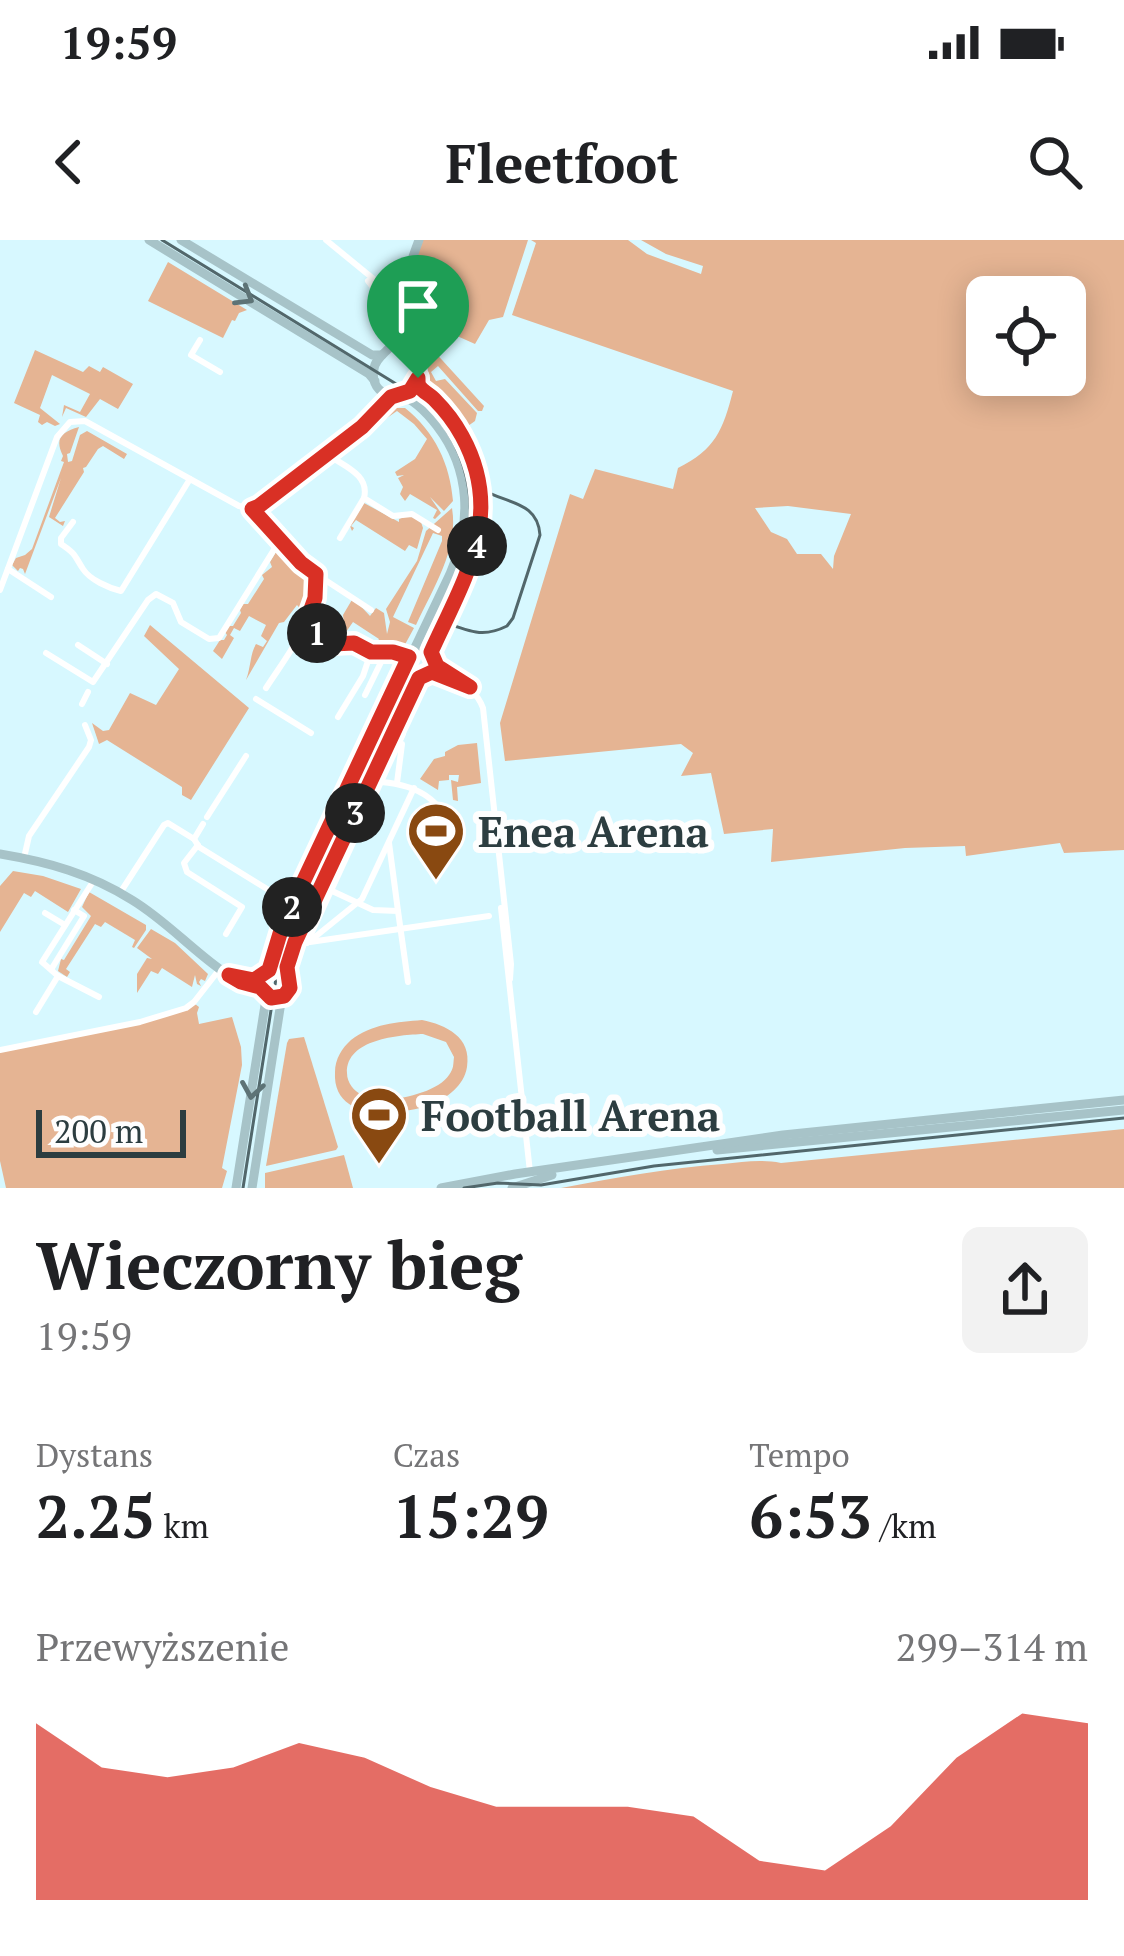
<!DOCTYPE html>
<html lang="pl">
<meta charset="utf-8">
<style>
:root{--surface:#fff;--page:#f2f2f2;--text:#202124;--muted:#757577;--accent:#d93025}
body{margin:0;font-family:"PT Serif",serif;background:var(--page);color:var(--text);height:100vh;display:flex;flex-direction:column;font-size:45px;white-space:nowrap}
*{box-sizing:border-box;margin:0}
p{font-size:39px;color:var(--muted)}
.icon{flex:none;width:66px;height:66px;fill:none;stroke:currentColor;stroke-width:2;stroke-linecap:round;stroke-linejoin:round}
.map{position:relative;height:948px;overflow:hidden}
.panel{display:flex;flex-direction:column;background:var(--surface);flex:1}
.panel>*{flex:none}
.fabs{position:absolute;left:966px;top:36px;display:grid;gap:24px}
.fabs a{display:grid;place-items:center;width:120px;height:120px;border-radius:18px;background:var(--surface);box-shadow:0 6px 30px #0003;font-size:60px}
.scale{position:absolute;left:36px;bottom:30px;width:150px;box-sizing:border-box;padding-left:12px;border:6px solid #2c3d40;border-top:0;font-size:33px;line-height:42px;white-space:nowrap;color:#2c3d40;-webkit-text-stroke:9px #fefefe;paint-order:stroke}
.pin{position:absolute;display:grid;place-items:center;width:102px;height:102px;color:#fff;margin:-123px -51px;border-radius:50% 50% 50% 0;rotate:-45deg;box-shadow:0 0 12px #0007}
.pin .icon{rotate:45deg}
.km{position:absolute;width:60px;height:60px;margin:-30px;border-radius:50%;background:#222;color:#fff;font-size:33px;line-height:60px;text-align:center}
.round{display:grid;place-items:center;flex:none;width:126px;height:126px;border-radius:18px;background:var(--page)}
.overview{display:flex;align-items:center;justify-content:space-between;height:204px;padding:0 36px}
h1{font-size:66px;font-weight:700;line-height:90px}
.metrics{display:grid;grid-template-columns:repeat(3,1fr);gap:18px;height:204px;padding:12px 36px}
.metrics div{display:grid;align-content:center}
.metrics b{font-size:60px;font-weight:700}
.metrics small{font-size:33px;font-weight:400}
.metrics p{font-size:33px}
.chart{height:336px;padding:24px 36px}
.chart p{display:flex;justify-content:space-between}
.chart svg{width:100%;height:216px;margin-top:12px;fill:var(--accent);opacity:.7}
.status{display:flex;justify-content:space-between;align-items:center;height:84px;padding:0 60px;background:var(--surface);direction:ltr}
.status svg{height:33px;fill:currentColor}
header{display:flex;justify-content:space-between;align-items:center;height:156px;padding:0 36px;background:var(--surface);font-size:54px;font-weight:700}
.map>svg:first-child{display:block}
.green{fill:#e5b493;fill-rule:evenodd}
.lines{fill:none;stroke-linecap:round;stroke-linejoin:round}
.street{stroke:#fff;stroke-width:6}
.secondary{stroke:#a7c3c8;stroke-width:9}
.tram{stroke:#52676b;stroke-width:3}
.oneway{stroke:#5d7376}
.route-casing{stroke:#fff;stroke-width:24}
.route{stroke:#d93025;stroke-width:15}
.labels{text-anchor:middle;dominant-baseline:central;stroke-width:12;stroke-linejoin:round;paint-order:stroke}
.poi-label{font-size:42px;font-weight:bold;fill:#2c3d40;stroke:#fefefe;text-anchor:start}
</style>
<div class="status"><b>19:59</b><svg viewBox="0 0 49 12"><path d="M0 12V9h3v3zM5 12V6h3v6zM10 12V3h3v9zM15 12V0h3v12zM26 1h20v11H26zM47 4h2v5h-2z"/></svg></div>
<header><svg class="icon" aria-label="back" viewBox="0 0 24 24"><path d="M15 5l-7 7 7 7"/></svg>Fleetfoot<svg class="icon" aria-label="search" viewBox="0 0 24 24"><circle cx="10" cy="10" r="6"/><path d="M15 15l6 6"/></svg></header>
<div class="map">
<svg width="1124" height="948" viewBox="0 0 1124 948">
<rect width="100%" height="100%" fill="#d7f8ff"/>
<!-- green -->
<g class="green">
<path d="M 423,0 L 528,0 L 503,77 L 489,80 L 475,104 L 428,83 L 422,98 L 484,166 L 482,171 L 478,171 L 438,126 L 431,132 L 436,141 L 445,139 L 477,173 L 475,181 L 468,186 L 453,165 L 430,143 L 426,118 L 407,99 L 406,87 L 415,68 L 411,47 L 412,31 Z"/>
<path d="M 531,0 L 628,0 L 647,14 L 701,34 L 703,26 L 666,14 L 641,0 L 1124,0 L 1124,610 L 1064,613 L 1060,603 L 966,616 L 965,606 L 905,608 L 771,622 L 773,589 L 724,594 L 711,533 L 681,536 L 693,513 L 681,504 L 505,521 L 500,483 L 570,254 L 583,259 L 595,229 L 673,249 L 678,228 C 715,210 723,190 733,151 L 512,75 L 536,3 ZM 1065,57 L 1065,135 L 987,135 L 987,57 ZM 788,266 L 851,274 L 834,316 L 833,329 L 821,314 L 797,314 L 787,299 L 771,292 L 755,268 Z"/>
<path d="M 168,22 L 247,70 L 239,73 L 235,81 L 232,80 L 223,98 L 148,61 Z"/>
<path d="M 35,110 L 83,132 L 89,126 L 100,132 L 103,127 L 133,144 L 118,169 L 100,159 L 86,177 L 66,168 L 62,177 L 64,165 L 80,172 L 90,154 L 52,135 L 40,168 L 60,184 L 55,186 L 47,182 L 42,185 L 38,182 L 40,175 L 14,163 Z"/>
<path d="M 392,168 L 405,168 C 435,192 450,224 453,261 L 444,271 L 430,257 L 441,273 L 435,279 L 433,278 L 437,270 L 410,254 L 405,261 L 400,254 L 403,247 L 398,238 L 404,235 L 397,236 L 395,232 L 415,219 L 427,199 L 414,184 L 397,171 L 381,182 Z"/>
<path d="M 79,187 L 70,213 L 67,214 L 68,222 L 72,221 L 80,195 L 87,191 L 127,214 L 124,219 L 103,206 L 98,209 L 86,227 L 83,228 L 84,232 L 55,278 L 60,282 L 65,281 L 63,286 L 49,277 L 61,238 L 25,334 L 23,329 L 20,328 L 18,331 L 12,325 L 16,318 L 25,315 L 32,309 L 64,222 L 61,221 L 63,216 C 54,198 62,192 79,187 Z"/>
<path d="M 364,263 L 399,282 L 399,279 L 409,275 L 421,282 L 423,288 L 417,309 L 409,305 L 405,311 L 356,280 L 351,286 L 354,288 L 352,291 L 350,286 Z"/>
<path d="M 452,268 C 459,309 433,348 416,385 L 408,382 L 442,301 L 442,296 L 433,293 L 393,377 L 414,388 L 402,410 L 384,401 L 375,406 L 379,399 L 353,382 L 346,392 L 318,375 L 313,382 L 318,364 L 341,378 L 344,383 L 343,375 L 353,358 L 370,376 L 376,368 L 384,373 L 387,394 L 390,382 L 386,369 L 417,321 L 426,291 Z"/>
<path d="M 281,310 L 311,333 L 311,354 L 307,354 L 304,373 L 297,365 L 284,382 L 279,383 L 246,440 C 251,427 250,414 256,404 L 263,407 L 267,401 L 261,396 L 266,385 L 249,376 L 240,391 L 234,388 L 230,395 L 234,398 L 222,419 L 213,411 L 220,400 L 224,400 L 227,395 L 225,392 L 229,386 L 233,386 L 241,373 L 240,370 L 243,364 L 248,364 L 264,339 L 262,335 L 272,327 L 270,322 L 276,312 Z"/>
<path d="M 150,385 L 249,468 L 191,560 L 182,555 L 182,547 L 107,500 L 99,504 L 92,483 L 103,491 L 109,490 L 130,453 L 156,465 L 179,429 L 144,396 Z"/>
<path d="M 477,503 L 481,543 L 457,547 L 458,561 L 453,560 L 451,540 L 458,542 L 459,535 L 449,535 L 449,540 L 439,541 L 438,550 L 420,539 L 434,519 L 445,516 L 445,512 L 458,505 Z"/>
<path d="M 13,631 L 43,636 L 81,649 L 68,672 L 35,651 L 31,657 L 24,653 L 0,692 L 0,646 Z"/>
<path d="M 89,652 L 146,685 L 146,690 L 134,708 L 132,707 L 135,700 L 105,682 L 101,687 L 95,684 L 66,729 L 70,732 L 67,737 L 58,731 L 61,719 L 64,720 L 91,676 L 82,667 Z"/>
<path d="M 151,689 L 175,703 L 208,734 L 205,741 L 201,739 L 199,742 L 201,746 L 197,744 L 195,735 L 192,747 L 162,728 L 158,734 L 151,731 L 137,753 L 137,734 L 147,718 L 152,719 L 137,708 Z"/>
<path d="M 195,764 L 199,767 L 197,773 L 199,784 L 232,777 L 241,807 L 242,825 L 222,928 L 227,931 L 222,948 L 6,948 L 0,921 L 0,812 L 140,783 Z"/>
<path d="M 422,780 C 446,785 472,797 467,827 C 464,846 447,858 430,865 C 398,876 332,882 335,832 C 335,819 342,808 351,800 C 371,784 398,782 422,780 ZM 423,794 L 446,802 L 454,817 C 453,825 454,828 449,835 C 437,854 383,866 362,855 C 354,851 347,843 347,833 C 346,799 399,795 423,794 Z"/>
<path d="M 304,797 L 338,907 L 336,910 L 266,926 L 287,803 L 289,799 Z"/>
<path d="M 1124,889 L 1124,948 L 561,948 C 615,938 668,928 723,924 C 743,922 761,919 781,923 Z"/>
<path d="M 344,915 L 353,948 L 265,948 L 265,933 Z"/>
</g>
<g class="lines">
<!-- street -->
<g class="street">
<path d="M 326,0 L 392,54"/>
<path d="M 368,41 L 384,62"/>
<path d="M 200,100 L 191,115 L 220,132"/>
<path d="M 370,178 L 380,160 L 380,152"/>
<path d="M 327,214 C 343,226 370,234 364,258 L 393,276 L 412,274 L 438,290"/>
<path d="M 73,282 L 61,298 L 61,304 C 76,314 74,315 83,329 C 90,340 109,348 121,351 L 190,239"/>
<path d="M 340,298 L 364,258"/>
<path d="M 8,329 L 51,357"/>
<path d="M 316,334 L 371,370"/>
<path d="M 0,350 L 57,197 L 70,182 L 85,181 L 239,266 L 252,269 L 259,266 L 362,186 L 395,156"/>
<path d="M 305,386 L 333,404 L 354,403 L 371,412 L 385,414"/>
<path d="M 78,405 L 107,424"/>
<path d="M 46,413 L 93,442 L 148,360 L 156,354 L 173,363 L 181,382 L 209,399 L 219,398 L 280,300 L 252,269"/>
<path d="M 433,420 C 448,439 474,443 483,468 L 511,724 L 510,739"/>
<path d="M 428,433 L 461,444"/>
<path d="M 266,448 C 288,414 319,377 316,334 L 301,323 L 280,300"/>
<path d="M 365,455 L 385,414 L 392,412 L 409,417"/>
<path d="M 256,459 L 311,493"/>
<path d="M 82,464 L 88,452"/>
<path d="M 338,477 L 363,436 L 371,412"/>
<path d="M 381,542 C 418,545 446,560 452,600"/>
<path d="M 397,543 L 402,504"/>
<path d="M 207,577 L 246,516"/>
<path d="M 194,599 L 203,584"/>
<path d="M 389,603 L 398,671"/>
<path d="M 198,605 L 184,623 L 187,632 L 242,667 L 226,694"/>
<path d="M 24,618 L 29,596 L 89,507 L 91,500 L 85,485"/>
<path d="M 94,640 L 42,722 L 58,736 L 99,757"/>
<path d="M 330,650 L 373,670 L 398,671 L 408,742"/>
<path d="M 120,653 L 164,585 L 168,583 L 194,599 L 199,607 L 293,665"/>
<path d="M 501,668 L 530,932"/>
<path d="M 45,673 L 65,685"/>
<path d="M 310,701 L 362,659 L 414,548"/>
<path d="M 310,702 L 489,676"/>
<path d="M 307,703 L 403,494"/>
<path d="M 52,728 L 84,676 L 74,670"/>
<path d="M 36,772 L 58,736"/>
<path d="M 0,810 L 140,782 L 186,768 L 194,762 L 219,730"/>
</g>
<!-- secondary -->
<g class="secondary">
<path d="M 149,0 L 369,134 L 375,141"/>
<path d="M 181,0 L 372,115 L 382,115"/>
<path d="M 419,0 C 405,37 396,68 398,107 L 416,123 L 418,145 C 473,192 497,261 469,330 C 458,358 437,386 431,415"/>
<path d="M 399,39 L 392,53 L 384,60 L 389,74 L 391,106 C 385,113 375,119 374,129 C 368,158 406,165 418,138"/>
<path d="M 408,419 L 409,428 L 416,434 C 426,436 433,431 433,421 L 429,413 L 420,409 L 412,413"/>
<path d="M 0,614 C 48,622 91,634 132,660 C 165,680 190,708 221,730 C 234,740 249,743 263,750"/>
<path d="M 267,731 L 282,687 L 450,334 C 472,284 471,230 437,186 C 427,173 415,160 400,155"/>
<path d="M 717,910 L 1124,870"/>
<path d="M 236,948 L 266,759 L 265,753"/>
<path d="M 252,948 L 281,762 L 291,747 L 287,730 L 292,709 L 416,444 L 424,435"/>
<path d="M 441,948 L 515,934 L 783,895 L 1124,860"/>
<path d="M 512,948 L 552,935"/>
</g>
<!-- tram -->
<g class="tram">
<path d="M 162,0 L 419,158 C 468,203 483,267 459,329 L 284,703 L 277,732 L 243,948"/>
<path d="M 427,398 C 444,375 453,388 476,392 C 488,394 497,391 507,386 L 513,378 L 540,295 C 537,250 484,270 465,229"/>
<path d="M 464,948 L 498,943 L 541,945 L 654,926 L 1124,878"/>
</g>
</g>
<!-- one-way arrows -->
<defs><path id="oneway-chevron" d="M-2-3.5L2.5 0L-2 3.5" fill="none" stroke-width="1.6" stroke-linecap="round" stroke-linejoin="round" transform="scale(3)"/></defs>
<g class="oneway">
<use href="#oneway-chevron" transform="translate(245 57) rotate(31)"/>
<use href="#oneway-chevron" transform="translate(252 850) rotate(99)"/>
</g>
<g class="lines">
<defs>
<path id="route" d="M 418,138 C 418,141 418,144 419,146 C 423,152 429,154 434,159 C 445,170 455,183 462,196 C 506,276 464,339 431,412 L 437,426 L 470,447 L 432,432 L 419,438 L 295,702 L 287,727 L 290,748 L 284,756 L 271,758 L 260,747 L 241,742 L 229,735 L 254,740 L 269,730 L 282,687 L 409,417 L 393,412 L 371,412 L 354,403 L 333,404 L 305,386 L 315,358 L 316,334 L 301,323 L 252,269 L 259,266 L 362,187 L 391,157 L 410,151 Z"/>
</defs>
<!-- route casing -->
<use href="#route" class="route-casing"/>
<!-- route -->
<use href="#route" class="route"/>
</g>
<!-- icons -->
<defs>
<symbol id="stadium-pin" viewBox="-11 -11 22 30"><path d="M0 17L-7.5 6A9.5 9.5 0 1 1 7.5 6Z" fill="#894911" stroke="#fefefe"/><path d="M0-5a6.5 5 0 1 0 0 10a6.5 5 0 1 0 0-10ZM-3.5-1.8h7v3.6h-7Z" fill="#fff"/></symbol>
</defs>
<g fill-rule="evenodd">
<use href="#stadium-pin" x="403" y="558" width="66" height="90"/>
<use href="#stadium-pin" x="346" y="842" width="66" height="90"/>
</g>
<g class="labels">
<!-- poi labels -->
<g class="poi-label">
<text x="478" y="591">Enea Arena</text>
<text x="421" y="875">Football Arena</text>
</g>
</g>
</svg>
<div class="fabs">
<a><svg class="icon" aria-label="locate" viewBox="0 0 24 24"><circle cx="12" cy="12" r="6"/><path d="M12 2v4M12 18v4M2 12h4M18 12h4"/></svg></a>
</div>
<div class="scale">200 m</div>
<div class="pin" style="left:418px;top:138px;background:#1e9e55"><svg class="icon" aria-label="arrive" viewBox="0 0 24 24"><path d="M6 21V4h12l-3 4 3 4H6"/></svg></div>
<b class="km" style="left:317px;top:393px">1</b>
<b class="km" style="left:292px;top:667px">2</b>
<b class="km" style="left:355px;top:573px">3</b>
<b class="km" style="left:477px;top:306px">4</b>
</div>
<section class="panel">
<div class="overview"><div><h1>Wieczorny bieg</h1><p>19:59</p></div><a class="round"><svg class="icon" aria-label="share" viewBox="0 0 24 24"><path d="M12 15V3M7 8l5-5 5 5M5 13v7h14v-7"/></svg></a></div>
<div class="metrics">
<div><p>Dystans</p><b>2.25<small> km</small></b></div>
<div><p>Czas</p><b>15:29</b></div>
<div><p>Tempo</p><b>6:53<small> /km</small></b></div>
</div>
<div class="chart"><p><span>Przewyższenie</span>299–314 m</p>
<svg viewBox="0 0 160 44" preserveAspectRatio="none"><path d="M0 44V8L10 17L20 19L30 17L40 12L50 15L60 21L70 25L80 25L90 25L100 27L110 36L120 38L130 29L140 15L150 6L160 8V44z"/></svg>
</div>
</section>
